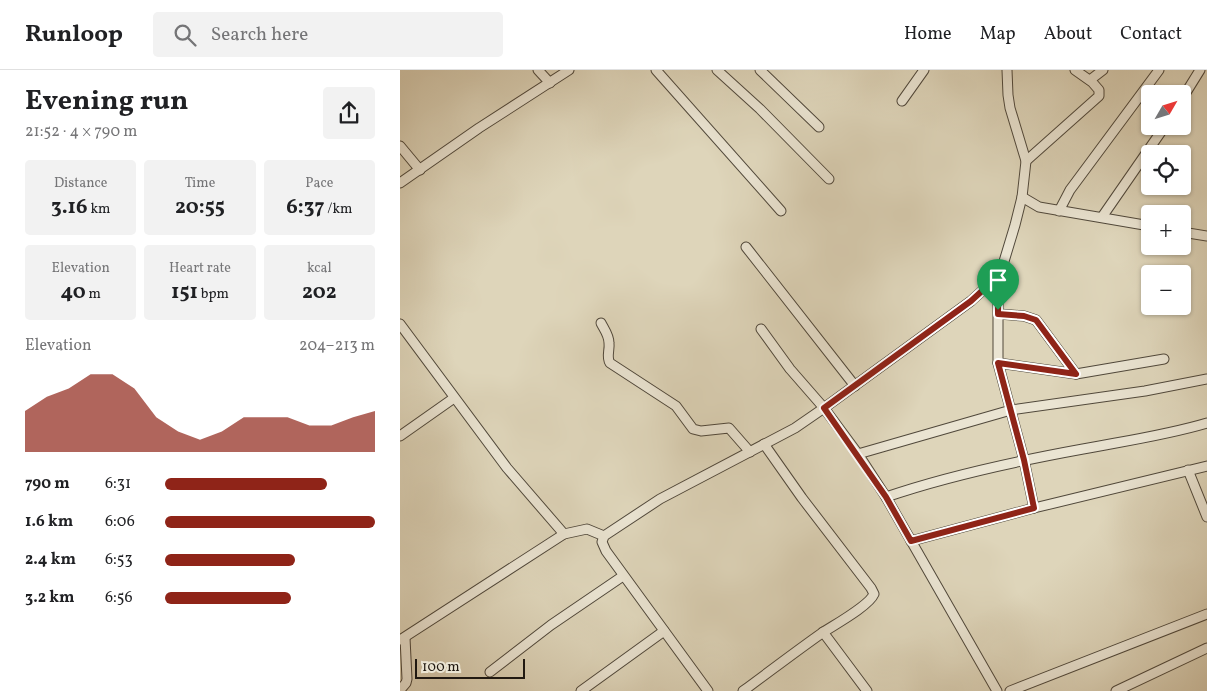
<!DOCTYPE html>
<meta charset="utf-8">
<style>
:root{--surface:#fff;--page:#f2f2f2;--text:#202124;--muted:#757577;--line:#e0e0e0;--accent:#8f2418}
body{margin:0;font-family:Vollkorn,serif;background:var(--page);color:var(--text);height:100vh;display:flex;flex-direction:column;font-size:19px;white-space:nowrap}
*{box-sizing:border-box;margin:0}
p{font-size:16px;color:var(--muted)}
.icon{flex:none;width:28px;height:28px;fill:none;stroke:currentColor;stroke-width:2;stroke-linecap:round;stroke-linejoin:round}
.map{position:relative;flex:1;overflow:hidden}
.panel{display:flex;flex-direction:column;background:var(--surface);width:400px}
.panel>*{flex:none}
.needle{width:32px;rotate:51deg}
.controls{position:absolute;left:741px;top:15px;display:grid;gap:10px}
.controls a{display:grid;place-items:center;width:50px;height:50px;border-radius:5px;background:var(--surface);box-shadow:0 1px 4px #0004;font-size:25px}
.scale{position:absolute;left:15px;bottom:12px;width:110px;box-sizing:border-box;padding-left:5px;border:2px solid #211911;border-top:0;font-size:14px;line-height:18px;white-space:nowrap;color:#211911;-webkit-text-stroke:4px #eae4d2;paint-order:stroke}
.pin{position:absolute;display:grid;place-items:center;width:42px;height:42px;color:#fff;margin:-51px -21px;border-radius:50% 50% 50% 0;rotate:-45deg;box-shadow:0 0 5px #0007}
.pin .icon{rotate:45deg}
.round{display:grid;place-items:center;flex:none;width:52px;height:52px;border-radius:5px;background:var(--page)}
.overview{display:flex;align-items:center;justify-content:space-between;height:85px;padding:0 25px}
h1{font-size:28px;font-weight:700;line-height:38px}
.figures{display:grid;grid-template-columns:repeat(3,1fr);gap:8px;height:85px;padding:5px 25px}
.figures div{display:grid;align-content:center;border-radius:5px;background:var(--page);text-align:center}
.figures b{font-size:21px;font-weight:700}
.figures small{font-size:14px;font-weight:400}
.figures p{font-size:14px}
.chart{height:140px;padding:10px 25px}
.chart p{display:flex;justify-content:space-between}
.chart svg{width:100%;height:90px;margin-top:5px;fill:var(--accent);opacity:.7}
ul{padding:0 25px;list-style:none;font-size:16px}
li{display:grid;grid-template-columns:80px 60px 1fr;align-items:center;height:38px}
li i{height:12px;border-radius:6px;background:var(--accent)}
header{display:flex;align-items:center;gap:30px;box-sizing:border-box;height:70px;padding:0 25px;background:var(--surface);border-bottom:1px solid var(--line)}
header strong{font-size:24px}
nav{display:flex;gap:28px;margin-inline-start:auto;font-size:18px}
.search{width:350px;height:45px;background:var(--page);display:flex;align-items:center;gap:12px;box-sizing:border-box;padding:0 18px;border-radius:5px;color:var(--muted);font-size:19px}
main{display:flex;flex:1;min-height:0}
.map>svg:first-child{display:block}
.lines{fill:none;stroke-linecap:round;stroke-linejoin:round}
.minor-casing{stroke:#50483b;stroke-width:11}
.minor{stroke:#eae4d2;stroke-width:9}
.route-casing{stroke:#fff;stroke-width:10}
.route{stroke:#8f2418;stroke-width:6}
</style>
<header>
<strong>Runloop</strong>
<div class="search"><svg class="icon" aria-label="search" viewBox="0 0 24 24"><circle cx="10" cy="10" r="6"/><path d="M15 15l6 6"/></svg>Search here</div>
<nav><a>Home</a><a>Map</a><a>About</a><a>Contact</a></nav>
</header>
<main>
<section class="panel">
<div class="overview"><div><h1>Evening run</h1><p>21:52 · 4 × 790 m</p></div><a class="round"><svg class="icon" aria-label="share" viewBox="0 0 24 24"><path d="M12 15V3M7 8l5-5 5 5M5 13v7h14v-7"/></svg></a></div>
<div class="figures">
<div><p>Distance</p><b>3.16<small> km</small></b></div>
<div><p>Time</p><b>20:55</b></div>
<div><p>Pace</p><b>6:37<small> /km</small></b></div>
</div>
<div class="figures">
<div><p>Elevation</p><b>40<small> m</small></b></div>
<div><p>Heart rate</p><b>151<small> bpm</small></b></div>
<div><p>kcal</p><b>202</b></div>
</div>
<div class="chart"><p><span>Elevation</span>204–213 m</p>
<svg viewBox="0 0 160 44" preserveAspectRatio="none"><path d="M0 44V24L10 17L20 13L30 6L40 6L50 13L60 27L70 34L80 38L90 34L100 27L110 27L120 27L130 31L140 31L150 27L160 24V44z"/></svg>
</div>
<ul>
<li><b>790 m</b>6:31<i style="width:77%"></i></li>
<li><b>1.6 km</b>6:06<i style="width:100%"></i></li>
<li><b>2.4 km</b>6:53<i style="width:62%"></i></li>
<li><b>3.2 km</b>6:56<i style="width:60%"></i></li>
</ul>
</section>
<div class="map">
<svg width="807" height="621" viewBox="0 0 807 621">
<rect width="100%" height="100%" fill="#ded5ba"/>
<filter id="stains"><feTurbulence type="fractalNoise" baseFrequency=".004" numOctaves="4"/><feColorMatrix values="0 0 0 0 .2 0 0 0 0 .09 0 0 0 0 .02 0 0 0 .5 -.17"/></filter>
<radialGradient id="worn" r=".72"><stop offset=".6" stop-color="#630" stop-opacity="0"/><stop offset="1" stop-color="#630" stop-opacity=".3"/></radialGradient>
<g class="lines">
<defs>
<g id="minor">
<path d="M 138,0 L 150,13"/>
<path d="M 256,0 L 381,141"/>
<path d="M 317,0 L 360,39 L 429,109"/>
<path d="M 360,0 L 419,57"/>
<path d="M 690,10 L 703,0"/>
<path d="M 782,29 L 800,0"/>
<path d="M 502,31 L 524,0"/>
<path d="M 0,76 L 20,100"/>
<path d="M 626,91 L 699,26 L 699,20 L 692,12 L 675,0"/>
<path d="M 0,113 L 79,58 L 169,0"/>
<path d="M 622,127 L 639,137 L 750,156"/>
<path d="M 659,141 L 670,120 L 759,0"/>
<path d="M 702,147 L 765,56"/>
<path d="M 782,162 L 807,166"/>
<path d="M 346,177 L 455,316"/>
<path d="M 594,210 L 598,226 L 598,293 L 624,390 L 634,438"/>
<path d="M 599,244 L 624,246 L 636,250 L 676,304"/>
<path d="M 201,253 C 204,259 209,265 209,273 C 210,280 206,287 210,293 L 276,336 L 293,359 L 301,361 L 329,358 L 350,382"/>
<path d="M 0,254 L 107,398 L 164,464"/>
<path d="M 361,259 L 390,299 L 424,338 L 458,384 L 486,427 L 597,621"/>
<path d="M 598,293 L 676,304 L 764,289"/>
<path d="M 0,366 L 54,328"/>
<path d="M 458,384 L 611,340 L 745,321 L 807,309"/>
<path d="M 788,400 L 807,447"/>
<path d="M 486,427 C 550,405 617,391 683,379 C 725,371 767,365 807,353"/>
<path d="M 511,471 L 634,438 L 807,396"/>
<path d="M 423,562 L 467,621"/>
<path d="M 0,570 L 164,464 L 187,459 L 204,466"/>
<path d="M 90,602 L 151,555 L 223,506"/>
<path d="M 0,620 L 6,613 L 7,609 L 5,568"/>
<path d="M 181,621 L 264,561"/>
<path d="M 308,621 L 206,481 L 202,472 L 204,466 L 260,429 L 395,358 L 424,338 L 571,231 L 594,210 L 602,198 L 615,155 L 622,127 L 626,91 L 610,38 L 608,25 L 607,0"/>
<path d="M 343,621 C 369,602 395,582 422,563 C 434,555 469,536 474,524 L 471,518 L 402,428 L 364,374"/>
<path d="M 610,621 L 807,544"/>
<path d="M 716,621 L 807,578"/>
</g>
</defs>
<!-- minor casing -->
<use href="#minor" class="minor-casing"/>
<!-- minor -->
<use href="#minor" class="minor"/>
</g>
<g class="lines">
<defs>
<path id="route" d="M 594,210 L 598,226 L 598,244 L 624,246 L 636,250 L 676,304 L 598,293 L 624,390 L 634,438 L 511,471 L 486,427 L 424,338 L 571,231 Z"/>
</defs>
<!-- route casing -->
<use href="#route" class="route-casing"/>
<!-- route -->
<use href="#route" class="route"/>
</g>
<rect width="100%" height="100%" filter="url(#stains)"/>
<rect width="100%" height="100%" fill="url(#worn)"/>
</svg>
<div class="controls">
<a><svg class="needle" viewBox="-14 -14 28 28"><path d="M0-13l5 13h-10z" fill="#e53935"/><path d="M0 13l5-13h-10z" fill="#757577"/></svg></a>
<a><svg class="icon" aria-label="locate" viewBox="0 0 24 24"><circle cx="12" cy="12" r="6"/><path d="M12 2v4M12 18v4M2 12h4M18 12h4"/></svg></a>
<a>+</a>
<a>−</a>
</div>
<div class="scale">100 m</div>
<div class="pin" style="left:598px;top:240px;background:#1e9e55"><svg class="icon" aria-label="arrive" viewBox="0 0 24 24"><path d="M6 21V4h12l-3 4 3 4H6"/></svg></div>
</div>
</main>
